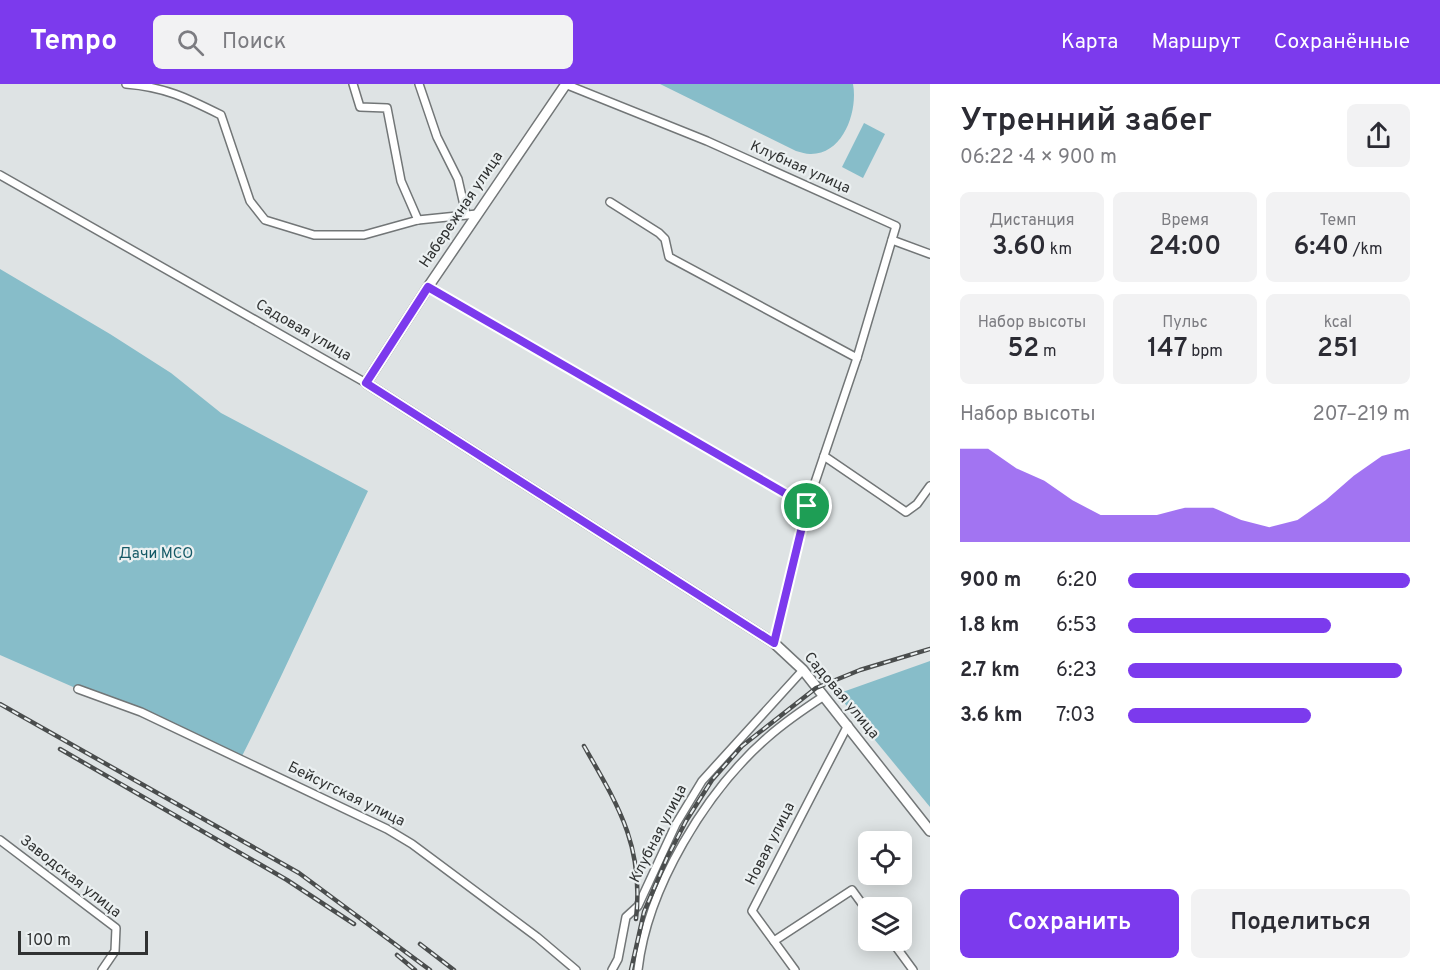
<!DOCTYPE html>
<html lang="ru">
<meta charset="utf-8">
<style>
:root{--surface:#fff;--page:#f2f2f3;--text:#2b2b33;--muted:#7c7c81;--accent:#7c3aed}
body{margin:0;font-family:Overpass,sans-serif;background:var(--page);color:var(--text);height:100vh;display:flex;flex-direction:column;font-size:22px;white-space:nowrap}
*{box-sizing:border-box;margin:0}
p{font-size:20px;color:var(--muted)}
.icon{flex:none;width:33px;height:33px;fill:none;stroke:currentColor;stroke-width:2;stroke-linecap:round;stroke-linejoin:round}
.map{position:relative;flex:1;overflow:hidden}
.panel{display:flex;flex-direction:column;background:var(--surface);width:510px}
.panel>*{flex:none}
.fabs{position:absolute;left:858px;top:747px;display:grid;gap:12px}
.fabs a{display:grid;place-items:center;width:54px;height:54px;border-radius:9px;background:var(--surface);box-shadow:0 3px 15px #0003;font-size:30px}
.scale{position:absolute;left:18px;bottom:15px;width:130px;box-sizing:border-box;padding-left:6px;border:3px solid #303232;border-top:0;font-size:16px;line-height:21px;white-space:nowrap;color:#303232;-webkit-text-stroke:4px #ebf0f1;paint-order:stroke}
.pin{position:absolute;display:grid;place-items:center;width:51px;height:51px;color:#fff;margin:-26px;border:3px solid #fff;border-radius:50%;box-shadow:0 2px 6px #0007}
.round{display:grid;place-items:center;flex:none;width:63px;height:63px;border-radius:9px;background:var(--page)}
.head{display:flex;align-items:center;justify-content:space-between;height:102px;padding:0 30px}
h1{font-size:33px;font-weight:600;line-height:45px}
.metrics{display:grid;grid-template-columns:repeat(3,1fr);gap:9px;height:102px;padding:6px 30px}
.metrics div{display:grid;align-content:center;border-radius:9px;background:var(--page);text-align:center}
.metrics b{font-size:26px;font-weight:600}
.metrics small{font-size:16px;font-weight:400}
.metrics p{font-size:16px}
.chart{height:168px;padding:12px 30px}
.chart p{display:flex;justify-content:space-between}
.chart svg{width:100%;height:108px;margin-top:6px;fill:var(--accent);opacity:.7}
.primary-button{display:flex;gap:12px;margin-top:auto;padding:12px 30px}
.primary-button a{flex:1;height:69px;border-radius:9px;background:var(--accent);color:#fff;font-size:24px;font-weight:600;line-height:69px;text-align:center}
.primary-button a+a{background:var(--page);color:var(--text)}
ul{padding:0 30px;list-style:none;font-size:20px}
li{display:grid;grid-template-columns:96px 72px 1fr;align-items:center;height:45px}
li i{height:15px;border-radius:8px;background:var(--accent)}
header{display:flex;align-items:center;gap:36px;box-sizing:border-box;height:84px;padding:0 30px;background:var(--accent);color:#fff}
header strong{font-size:28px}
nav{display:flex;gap:33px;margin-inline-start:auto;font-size:21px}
.search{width:420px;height:54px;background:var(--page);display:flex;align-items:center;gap:15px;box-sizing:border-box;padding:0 21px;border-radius:9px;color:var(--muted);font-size:22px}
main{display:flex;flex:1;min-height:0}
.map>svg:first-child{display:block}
.green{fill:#87bdc9}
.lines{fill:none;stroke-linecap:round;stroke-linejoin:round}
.street-casing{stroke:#727677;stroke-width:10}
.secondary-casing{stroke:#727677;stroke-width:12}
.street{stroke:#fff;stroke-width:7}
.secondary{stroke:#fff;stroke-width:9}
.rail-casing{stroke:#4a4d4d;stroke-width:4.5}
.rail{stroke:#ebf0f1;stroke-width:2;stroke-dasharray:7;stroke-linecap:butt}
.route-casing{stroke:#fff;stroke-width:12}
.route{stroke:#7c3aed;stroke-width:8}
.labels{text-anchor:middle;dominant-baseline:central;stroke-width:4.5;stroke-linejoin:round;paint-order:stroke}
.street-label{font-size:15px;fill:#303232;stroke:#ebf0f1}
.park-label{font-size:15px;fill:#145966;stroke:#ebf0f1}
</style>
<header>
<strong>Tempo</strong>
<div class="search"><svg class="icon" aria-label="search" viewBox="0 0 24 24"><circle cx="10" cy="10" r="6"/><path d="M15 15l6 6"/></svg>Поиск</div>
<nav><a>Карта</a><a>Маршрут</a><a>Сохранённые</a></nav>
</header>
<main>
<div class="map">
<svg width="930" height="886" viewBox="0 0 930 886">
<rect width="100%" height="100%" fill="#dee3e4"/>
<!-- green -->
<g class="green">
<path d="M 660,0 L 853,0 C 858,26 844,71 810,70 C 806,70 801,68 796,67 Z"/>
<path d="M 864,39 L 885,50 L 863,94 L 842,83 Z"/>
<path d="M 0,185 L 110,250 L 171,289 L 221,329 L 368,407 C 325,497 285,587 240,676 L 0,571 Z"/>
<path d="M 930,577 L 930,723 L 837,610 Z"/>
</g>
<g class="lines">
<defs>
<g id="street">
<path d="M 126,0 C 165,3 187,14 221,31 L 250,117 L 265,136 L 314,151 L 364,151 L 418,136 L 477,130"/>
<path d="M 353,0 L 360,23 L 387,24 L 401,97 L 418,136"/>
<path d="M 419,0 L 437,53 L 458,95 L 466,130"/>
<path d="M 565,0 L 707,57 L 896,142 L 857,274 L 807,422 L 774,559"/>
<path d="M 0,91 L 366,299"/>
<path d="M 610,118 L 659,149 L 665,155 L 669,173 L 857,274"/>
<path d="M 892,156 L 930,170"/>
<path d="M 428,203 L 807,422"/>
<path d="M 824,372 L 906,428 L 917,420 L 930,402"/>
<path d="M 78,605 L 141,628 L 387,745 L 412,760 L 537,853 L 576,886"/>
<path d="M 0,756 L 116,844 L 115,867 L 102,886"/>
<path d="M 891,856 L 913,886"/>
<path d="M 774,857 L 852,806 L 868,828"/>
<path d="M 612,886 L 618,875 L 626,833 L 638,822 L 676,740 L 702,697 L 803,586"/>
<path d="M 638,886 C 647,804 706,707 768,653 C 785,638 804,625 824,612"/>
<path d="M 795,886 L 752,827 L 848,641"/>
</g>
<path id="secondary" d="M 566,0 L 428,203 L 366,299 L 774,559 L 803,586 L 930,747"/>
</defs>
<!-- street casing -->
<use href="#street" class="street-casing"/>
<!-- secondary casing -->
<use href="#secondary" class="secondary-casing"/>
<!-- street -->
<use href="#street" class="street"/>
<!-- secondary -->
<use href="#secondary" class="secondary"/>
<defs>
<g id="rail">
<path d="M 0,620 L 299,789 L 430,886"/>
<path d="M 584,662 C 619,723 644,763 636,835"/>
<path d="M 60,665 L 287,796 L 354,840"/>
<path d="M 420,860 L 454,886"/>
<path d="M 397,871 L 415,886"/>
<path d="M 631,886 L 644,828 L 667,774 L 686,737 L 712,696 L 742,662 L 816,604 L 860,586 L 930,565"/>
</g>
</defs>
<!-- rail casing -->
<use href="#rail" class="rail-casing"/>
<!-- rail -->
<use href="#rail" class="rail"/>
</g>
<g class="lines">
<defs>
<path id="route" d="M 428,203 L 807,422 L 774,559 L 366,299 Z"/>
</defs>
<!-- route casing -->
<use href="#route" class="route-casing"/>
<!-- route -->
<use href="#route" class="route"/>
</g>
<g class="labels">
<!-- street labels -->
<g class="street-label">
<text transform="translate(800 84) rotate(24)">Клубная улица</text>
<text transform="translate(462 126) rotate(-56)">Набережная улица</text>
<text transform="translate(303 247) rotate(30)">Садовая улица</text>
<text transform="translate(841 612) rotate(50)">Садовая улица</text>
<text transform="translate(346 711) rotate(26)">Бейсугская улица</text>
<text transform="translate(659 750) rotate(-63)">Клубная улица</text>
<text transform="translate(771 760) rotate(-63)">Новая улица</text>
<text transform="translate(70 793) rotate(38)">Заводская улица</text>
</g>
<!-- park labels -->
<g class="park-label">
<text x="156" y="470">Дачи МСО</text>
</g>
</g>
</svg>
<div class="fabs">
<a><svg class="icon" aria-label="locate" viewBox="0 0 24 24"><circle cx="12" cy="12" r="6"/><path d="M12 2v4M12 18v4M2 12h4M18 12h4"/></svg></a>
<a><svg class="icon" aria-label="layers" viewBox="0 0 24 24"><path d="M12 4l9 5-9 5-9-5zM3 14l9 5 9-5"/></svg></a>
</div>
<div class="scale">100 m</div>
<div class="pin" style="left:807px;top:422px;background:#1e9e55"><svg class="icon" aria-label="arrive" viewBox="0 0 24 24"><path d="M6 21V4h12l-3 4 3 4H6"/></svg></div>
</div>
<section class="panel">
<div class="head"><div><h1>Утренний забег</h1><p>06:22 · 4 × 900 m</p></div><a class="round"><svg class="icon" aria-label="share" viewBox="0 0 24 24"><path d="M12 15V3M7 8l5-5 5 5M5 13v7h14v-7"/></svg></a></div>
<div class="metrics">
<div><p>Дистанция</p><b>3.60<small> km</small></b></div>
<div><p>Время</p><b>24:00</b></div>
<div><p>Темп</p><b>6:40<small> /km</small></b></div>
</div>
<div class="metrics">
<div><p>Набор высоты</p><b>52<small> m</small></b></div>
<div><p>Пульс</p><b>147<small> bpm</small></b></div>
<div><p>kcal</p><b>251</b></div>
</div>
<div class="chart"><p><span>Набор высоты</span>207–219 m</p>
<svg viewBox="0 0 160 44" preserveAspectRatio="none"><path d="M0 44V6L10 6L20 14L30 19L40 27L50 33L60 33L70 33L80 30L90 30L100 35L110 38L120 35L130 27L140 17L150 9L160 6V44z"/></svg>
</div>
<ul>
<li><b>900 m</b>6:20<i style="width:100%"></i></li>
<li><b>1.8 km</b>6:53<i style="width:72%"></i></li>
<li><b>2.7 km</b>6:23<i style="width:97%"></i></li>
<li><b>3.6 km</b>7:03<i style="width:65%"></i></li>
</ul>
<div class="primary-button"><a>Сохранить</a><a>Поделиться</a></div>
</section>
</main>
